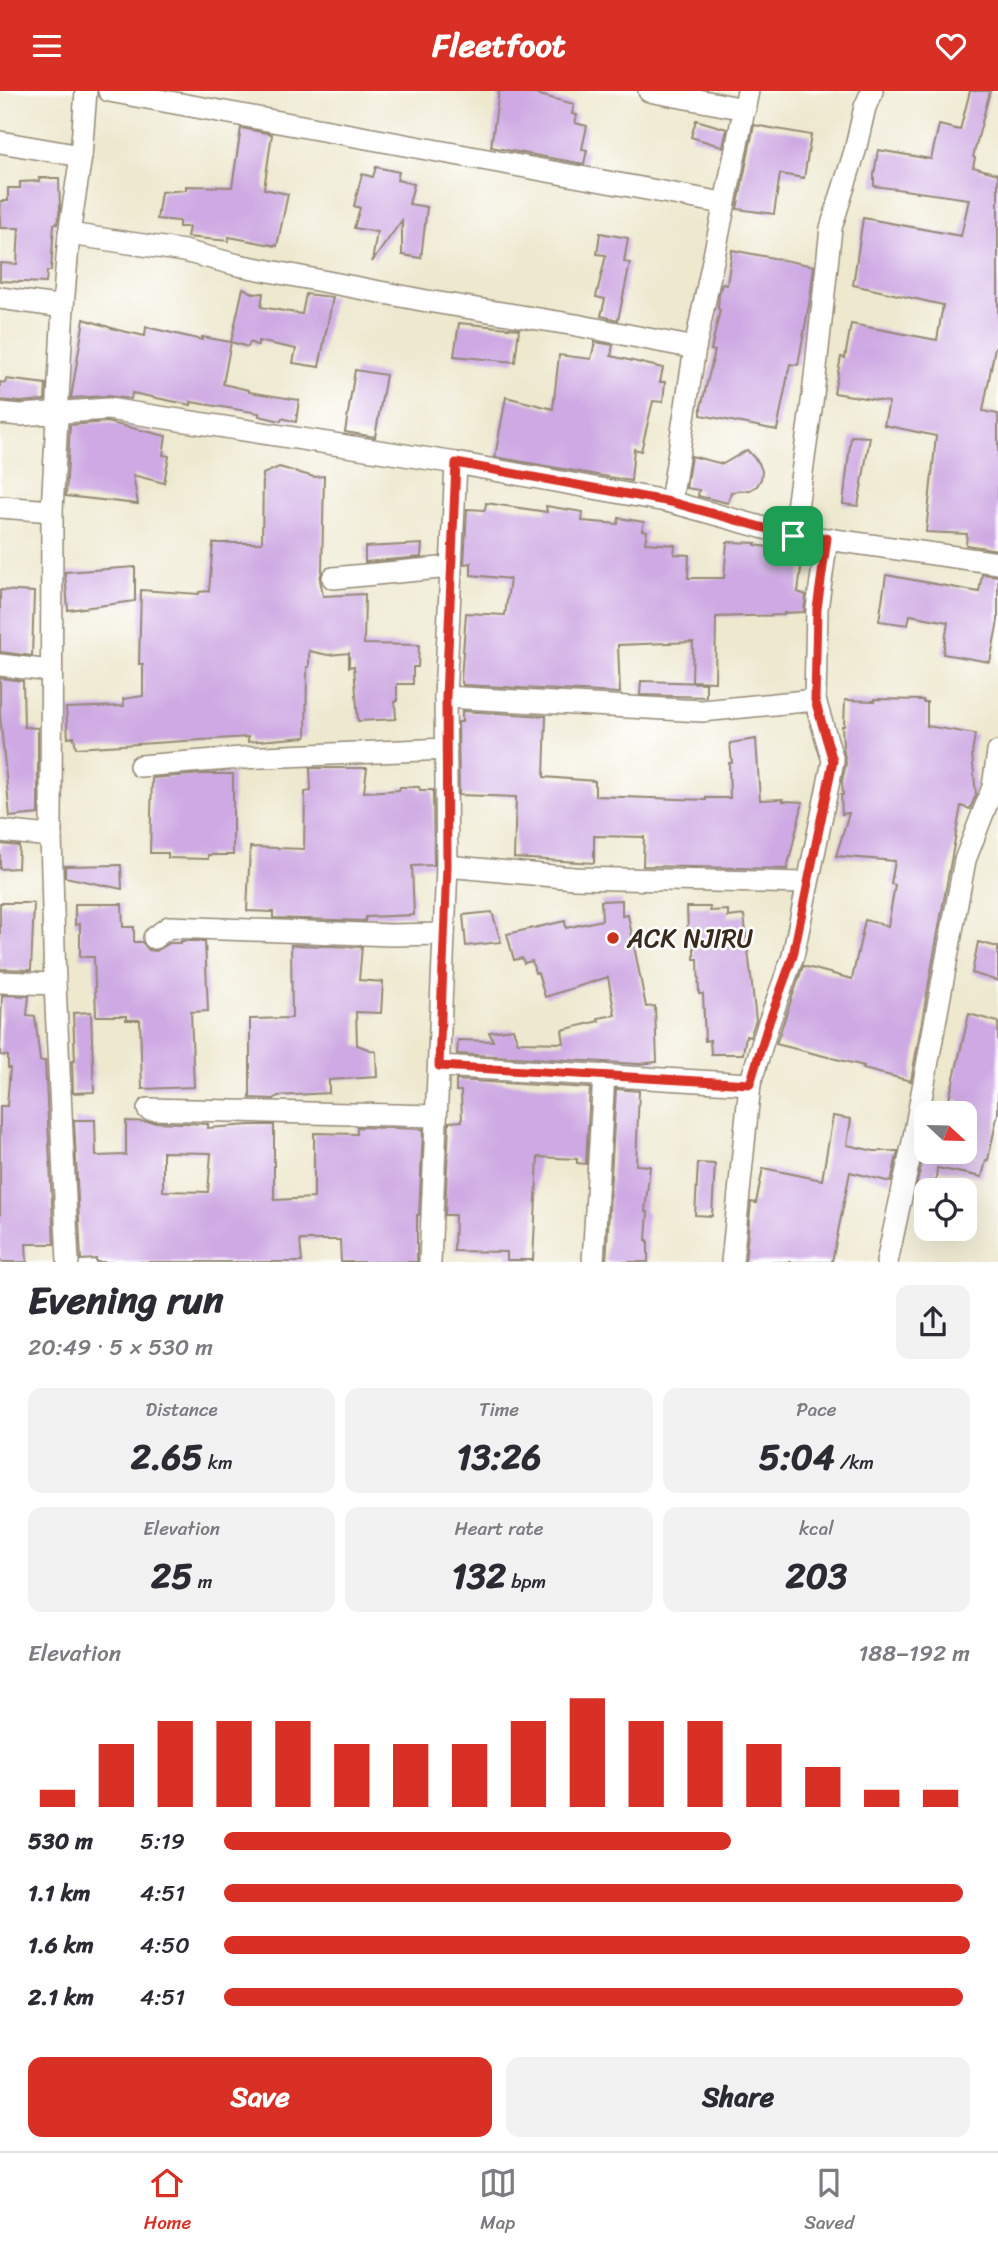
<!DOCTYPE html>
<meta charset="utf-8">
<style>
:root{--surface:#fff;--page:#f2f2f3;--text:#2b2b33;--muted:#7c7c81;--line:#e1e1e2;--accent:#d93025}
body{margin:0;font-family:Sriracha,sans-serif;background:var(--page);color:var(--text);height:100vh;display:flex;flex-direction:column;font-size:26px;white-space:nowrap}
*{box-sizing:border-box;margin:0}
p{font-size:23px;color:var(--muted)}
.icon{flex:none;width:38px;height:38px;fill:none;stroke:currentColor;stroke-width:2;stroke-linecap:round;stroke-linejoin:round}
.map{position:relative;height:1171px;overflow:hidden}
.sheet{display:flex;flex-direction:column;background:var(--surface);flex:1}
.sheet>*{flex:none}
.needle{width:46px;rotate:112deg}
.fabs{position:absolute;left:914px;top:1010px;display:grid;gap:14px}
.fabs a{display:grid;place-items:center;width:63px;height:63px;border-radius:14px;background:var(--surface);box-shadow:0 7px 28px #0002;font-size:35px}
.pin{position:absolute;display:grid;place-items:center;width:60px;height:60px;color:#fff;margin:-30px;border-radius:14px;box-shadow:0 4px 10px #0006}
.round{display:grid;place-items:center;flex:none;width:74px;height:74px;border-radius:14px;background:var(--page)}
.head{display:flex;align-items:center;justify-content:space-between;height:119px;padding:0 28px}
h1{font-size:38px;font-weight:800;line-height:52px}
.metrics{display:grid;grid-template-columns:repeat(3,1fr);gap:10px;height:119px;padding:7px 28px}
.metrics div{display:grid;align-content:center;border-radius:14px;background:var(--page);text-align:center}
.metrics b{font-size:35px;font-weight:800}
.metrics small{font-size:19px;font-weight:400}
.metrics p{font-size:19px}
.chart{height:196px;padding:14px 28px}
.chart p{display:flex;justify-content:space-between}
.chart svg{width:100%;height:126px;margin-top:7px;stroke:var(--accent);stroke-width:6}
.action{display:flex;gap:14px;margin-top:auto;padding:14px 28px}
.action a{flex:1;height:80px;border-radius:14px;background:var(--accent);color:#fff;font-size:28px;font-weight:800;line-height:80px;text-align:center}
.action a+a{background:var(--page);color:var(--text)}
ul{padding:0 28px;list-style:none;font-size:23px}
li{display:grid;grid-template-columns:112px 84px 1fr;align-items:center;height:52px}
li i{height:18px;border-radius:9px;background:var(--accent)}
header{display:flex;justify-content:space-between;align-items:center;height:91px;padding:0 28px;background:var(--accent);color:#fff;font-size:32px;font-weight:800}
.tab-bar{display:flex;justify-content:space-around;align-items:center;height:98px;border-top:2px solid var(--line);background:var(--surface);font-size:19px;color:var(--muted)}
.tab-bar a{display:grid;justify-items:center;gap:4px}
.tab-bar .active{color:var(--accent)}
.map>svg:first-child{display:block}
.building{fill:#cea9e3;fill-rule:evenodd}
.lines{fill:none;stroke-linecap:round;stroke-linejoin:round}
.minor-casing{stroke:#948976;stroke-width:24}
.minor{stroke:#fff;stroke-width:21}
.route-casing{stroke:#fff;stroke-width:14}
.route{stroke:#d93025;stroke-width:9}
.poi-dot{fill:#c8321e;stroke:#fff;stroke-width:2.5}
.labels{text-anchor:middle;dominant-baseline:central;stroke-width:5;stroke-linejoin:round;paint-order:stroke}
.poi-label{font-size:26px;fill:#3b2a1e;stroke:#fff;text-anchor:start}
</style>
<header><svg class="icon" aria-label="menu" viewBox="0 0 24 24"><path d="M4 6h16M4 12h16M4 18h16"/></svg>Fleetfoot<svg class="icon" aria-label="heart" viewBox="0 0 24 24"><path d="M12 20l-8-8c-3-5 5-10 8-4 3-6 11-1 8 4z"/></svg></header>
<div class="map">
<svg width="998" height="1171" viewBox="0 0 998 1171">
<rect width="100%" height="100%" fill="#fff"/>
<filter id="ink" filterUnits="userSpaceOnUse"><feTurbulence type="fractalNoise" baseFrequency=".0143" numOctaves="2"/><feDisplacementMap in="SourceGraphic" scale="14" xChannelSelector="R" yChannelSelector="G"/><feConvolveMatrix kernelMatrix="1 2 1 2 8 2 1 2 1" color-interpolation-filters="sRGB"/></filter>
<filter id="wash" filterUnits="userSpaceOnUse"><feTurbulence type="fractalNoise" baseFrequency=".00686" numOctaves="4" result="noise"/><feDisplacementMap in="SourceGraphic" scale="28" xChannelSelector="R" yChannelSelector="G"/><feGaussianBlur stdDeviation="1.57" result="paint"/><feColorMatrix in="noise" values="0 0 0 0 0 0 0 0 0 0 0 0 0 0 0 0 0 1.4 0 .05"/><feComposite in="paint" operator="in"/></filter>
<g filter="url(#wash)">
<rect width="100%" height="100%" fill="#ede8ce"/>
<g id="blocks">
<!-- building -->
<g class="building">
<path d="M 499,0 L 524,0 L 574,13 L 572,23 L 577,24 L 575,32 L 587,35 L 582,58 L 587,59 L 584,73 L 491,56 Z"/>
<path d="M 970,0 L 990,0 L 973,66 L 975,67 L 973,76 L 998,83 L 998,256 L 995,256 L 983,320 L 998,323 L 998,459 L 966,454 L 967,443 L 926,441 L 936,345 L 884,334 L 889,311 L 834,302 L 841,266 L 845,267 L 851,233 L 937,249 L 943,214 L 853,194 L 863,127 L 961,145 L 969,108 L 874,95 L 874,84 L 878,59 L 931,68 L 939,34 L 960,39 Z"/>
<path d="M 696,29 L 727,38 L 723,56 L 691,46 Z"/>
<path d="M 754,34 L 811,44 L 804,87 L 780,83 L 774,123 L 737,118 Z"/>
<path d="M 241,37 L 272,43 L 264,98 L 288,103 L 277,155 L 229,146 L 229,150 L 187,146 L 189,136 L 179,136 L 179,130 L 157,128 L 161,101 L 186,99 L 186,95 L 232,96 Z"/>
<path d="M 376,76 L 399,81 L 397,89 L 414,93 L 409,113 L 427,116 L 421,167 L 402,164 L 402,129 L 372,171 L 377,141 L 354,137 L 360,117 L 354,115 L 362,83 L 373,86 Z"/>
<path d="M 39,87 L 59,87 L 60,118 L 57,133 L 54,133 L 51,180 L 47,180 L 46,192 L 0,190 L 0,172 L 17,173 L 19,137 L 0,137 L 1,110 L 8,110 L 8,97 L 20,97 L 20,91 L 40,90 Z"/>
<path d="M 600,142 L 628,147 L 624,171 L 630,172 L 618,229 L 601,225 L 605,208 L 596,206 L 606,164 L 597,163 Z"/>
<path d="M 732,159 L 814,175 L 810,208 L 798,274 L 790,273 L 777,339 L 701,324 L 701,316 L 715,260 L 711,259 L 720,219 L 718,218 L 719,203 L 722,193 L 727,194 Z"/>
<path d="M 243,197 L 255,203 L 263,202 L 261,216 L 302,223 L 306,203 L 333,206 L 319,276 L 293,272 L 296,258 L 258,250 L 258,255 L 250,251 L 248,256 L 231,251 Z"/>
<path d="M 84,228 L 118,239 L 145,245 L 146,236 L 202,249 L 202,246 L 231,251 L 223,293 L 249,299 L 249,301 L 299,309 L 296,331 L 282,327 L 281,330 L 259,325 L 259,322 L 191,311 L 191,314 L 132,302 L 131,308 L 107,305 L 71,307 Z"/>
<path d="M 459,232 L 519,238 L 515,271 L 454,265 Z"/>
<path d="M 595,251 L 613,254 L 611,265 L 663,277 L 660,291 L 665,291 L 663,311 L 653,310 L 641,360 L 634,358 L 631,390 L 495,366 L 506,306 L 553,318 L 559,264 L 591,268 Z"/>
<path d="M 355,279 L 386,284 L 375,346 L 345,341 Z"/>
<path d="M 6,288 L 46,293 L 45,309 L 20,311 L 0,309 L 0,291 L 5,292 Z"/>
<path d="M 107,331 L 166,345 L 163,364 L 169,365 L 164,392 L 133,384 L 138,413 L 66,405 L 70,334 Z"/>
<path d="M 851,345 L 870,346 L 858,415 L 843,413 Z"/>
<path d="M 747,359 L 759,372 L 762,380 L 761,388 L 757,395 L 750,399 L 731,401 L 728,412 L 698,405 L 699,399 L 686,397 L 691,365 L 723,373 Z"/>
<path d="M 279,376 L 314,386 L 324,385 L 322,480 L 320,488 L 323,505 L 365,503 L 364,553 L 419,554 L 418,576 L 413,576 L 413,593 L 397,593 L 397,610 L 395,611 L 396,628 L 358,630 L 354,575 L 349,576 L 349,562 L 328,564 L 309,560 L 309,576 L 307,576 L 306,646 L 248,651 L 248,646 L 76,657 L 74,646 L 68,647 L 66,617 L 124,615 L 123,608 L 143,605 L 143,573 L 139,573 L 141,499 L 199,503 L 199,501 L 209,500 L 213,452 L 262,452 L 263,383 Z"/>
<path d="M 486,412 L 547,421 L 546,415 L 583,421 L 582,430 L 618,433 L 619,427 L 644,431 L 642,439 L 647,440 L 645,452 L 675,454 L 674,463 L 689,464 L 688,487 L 724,487 L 727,451 L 756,452 L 755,454 L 803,462 L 798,501 L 806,504 L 804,521 L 784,522 L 784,524 L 716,526 L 715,591 L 692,590 L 693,551 L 618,554 L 620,602 L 463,594 L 461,588 L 466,522 L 505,524 L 510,488 L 471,484 L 471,472 L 464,473 L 467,418 L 485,419 Z"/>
<path d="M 422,453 L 421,466 L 365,471 L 365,456 Z"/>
<path d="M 135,476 L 135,510 L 68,519 L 65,481 Z"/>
<path d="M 982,483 L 998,485 L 998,530 L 990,571 L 943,563 L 948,531 L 910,524 L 908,534 L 879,530 L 886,484 L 979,501 Z"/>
<path d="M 0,499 L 34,501 L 32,565 L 0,561 Z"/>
<path d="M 0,587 L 23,590 L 24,636 L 38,637 L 38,723 L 10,726 L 0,624 Z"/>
<path d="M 641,590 L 706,592 L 706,606 L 640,604 Z"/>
<path d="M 875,608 L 923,609 L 923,611 L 927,611 L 927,635 L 975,643 L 972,663 L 976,704 L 970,718 L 961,715 L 911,990 L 863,978 L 864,975 L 776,953 L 803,875 L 852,888 L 865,829 L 888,835 L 895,794 L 891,793 L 895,770 L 836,765 L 849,722 L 842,723 L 841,704 L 843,704 L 842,690 L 846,672 L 843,656 L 842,635 L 844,635 L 845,609 L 875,610 Z"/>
<path d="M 462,620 L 546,625 L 544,686 L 595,690 L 595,705 L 706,709 L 706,707 L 730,707 L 729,672 L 732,672 L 730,652 L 756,648 L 760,709 L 783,708 L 783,710 L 803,711 L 787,778 L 643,775 L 644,746 L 594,745 L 594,772 L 514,767 L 516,706 L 459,704 L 458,631 L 462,631 Z"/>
<path d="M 310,677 L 367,677 L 364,701 L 399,699 L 400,696 L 419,696 L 420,699 L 433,699 L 434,774 L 412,775 L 414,824 L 366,826 L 365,830 L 273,827 L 273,821 L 247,820 L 250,756 L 304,758 L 305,701 L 311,700 Z"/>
<path d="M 203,683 L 233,683 L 233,764 L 208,764 L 208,768 L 168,767 L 168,762 L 150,762 L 152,687 Z"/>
<path d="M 0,753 L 19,755 L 18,777 L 0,778 Z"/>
<path d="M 121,774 L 122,798 L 65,786 L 65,775 Z"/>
<path d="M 622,809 L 622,825 L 628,824 L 646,916 L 655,915 L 657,971 L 639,973 L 457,963 L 458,949 L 493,950 L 489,941 L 513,938 L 518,951 L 564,952 L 562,939 L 599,930 L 598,927 L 615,924 L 608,886 L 545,906 L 538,882 L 535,882 L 532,870 L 524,872 L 522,867 L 514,869 L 507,843 L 565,830 L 566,837 L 602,829 L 601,810 Z"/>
<path d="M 0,812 L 34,812 L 31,879 L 0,878 Z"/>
<path d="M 75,813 L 122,813 L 123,836 L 134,836 L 134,851 L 142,851 L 149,859 L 156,860 L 170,852 L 181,852 L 181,850 L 205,850 L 208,920 L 191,921 L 194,996 L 142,998 L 140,929 L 126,929 L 126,925 L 96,925 L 94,866 L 80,866 L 80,833 L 75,834 Z"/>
<path d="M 687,816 L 710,816 L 710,820 L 728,819 L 728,826 L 744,824 L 756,929 L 750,946 L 746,945 L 743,963 L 711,963 L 710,949 L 705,950 L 703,903 L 699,903 L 698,868 L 694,868 L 694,840 L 688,841 Z"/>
<path d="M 492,821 L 501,851 L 466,855 L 463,824 Z"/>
<path d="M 978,851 L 998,856 L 998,890 L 972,882 Z"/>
<path d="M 291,854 L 362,856 L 359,889 L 383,891 L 381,922 L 356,921 L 357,954 L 376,961 L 377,986 L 329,989 L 329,1002 L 278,1005 L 274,1008 L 250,1007 L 250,928 L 292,927 Z"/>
<path d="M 2,904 L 29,905 L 27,924 L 35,925 L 40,970 L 45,970 L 54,1153 L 26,1153 L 27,1171 L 0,1171 L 0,1015 L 7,1015 L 10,977 L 8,977 L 8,965 L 0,964 Z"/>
<path d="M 91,921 L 94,1001 L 73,1002 L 72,970 L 75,970 L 73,922 Z"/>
<path d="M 969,923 L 998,931 L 998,1022 L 988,1069 L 986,1069 L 982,1086 L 937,1077 L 935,1099 L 916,1097 L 924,1060 L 964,1060 L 964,1022 L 960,1022 L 961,1010 L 949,1008 Z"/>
<path d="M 456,989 L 590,997 L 586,1073 L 577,1072 L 577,1068 L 538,1066 L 533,1169 L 507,1169 L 507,1161 L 454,1160 L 455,1124 L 445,1124 L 449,1031 L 462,1030 L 461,1000 L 456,1000 Z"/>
<path d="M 616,998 L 639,1000 L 636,1074 L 650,1075 L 645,1121 L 648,1121 L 646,1149 L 648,1149 L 648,1171 L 606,1171 Z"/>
<path d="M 833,1025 L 851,1028 L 847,1054 L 874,1060 L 898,1060 L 891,1091 L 850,1081 L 832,1171 L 745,1171 L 751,1111 L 756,1112 L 763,1077 L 822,1089 Z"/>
<path d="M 74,1029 L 95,1029 L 96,1065 L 126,1064 L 126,1030 L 208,1033 L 208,1037 L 250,1034 L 274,1034 L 274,1109 L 314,1107 L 314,1042 L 357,1043 L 357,1036 L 423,1038 L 419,1124 L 417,1124 L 417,1171 L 341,1171 L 340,1149 L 300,1149 L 302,1171 L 96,1171 L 96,1168 L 81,1169 ZM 163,1061 L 211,1062 L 208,1101 L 163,1100 Z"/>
<path d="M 698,1072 L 715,1073 L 712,1125 L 695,1124 Z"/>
</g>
</g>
</g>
<g filter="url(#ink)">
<use href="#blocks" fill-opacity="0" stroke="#948976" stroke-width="2"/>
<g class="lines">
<defs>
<g id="minor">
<path d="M 109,0 L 723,112"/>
<path d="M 649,0 L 745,18"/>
<path d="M 0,51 L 81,65"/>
<path d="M 69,143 L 184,160 L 238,174 L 427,210 L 576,234 L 695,257"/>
<path d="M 0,207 L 63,216"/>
<path d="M 0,322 L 20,324 L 108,318 L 456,372 L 671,411 L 793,445 L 827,448 L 998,472"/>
<path d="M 671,411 L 695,257 L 748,0"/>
<path d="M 0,416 L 52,420"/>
<path d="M 793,445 L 813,304 L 831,137 L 855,60 L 865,16 L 872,0"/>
<path d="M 333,487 L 451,476"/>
<path d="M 0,574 L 51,580"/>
<path d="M 445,606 L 702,620 L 815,609"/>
<path d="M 140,675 L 241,667 L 446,658"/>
<path d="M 0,740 L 51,745"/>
<path d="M 447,775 L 574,787 L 807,792"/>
<path d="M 154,847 L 169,836 L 391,844 L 444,843"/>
<path d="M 0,891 L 55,893"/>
<path d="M 439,975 L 750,993"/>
<path d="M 148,1018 L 436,1025"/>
<path d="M 68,1171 L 55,893 L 51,745 L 52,420 L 63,216 L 69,143 L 81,65 L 86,0"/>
<path d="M 430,1171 L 447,775 L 445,606 L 456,372"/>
<path d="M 593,1171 L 604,984"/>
<path d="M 732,1171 L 750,993 L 768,934 L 793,865 L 833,670 L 815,609 L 817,518 L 827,448"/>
<path d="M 887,1171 L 913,1051 L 965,769 L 993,696 L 998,661"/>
</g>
</defs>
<!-- minor casing -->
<use href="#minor" class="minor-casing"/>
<!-- minor -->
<use href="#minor" class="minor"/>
</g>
</g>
<g class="lines" filter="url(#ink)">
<defs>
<path id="route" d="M 456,372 L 671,411 L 793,445 L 827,447 L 817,518 L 815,609 L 833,670 L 793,865 L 768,934 L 750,993 L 439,975 L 447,775 L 446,606 Z"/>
</defs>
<!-- route casing -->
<use href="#route" class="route-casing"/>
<!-- route -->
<use href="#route" class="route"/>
</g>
<!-- markers -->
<circle class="poi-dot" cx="613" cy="847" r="7"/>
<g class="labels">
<!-- poi labels -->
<g class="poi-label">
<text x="627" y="847">ACK NJIRU</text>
</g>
</g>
</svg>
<div class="fabs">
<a><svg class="needle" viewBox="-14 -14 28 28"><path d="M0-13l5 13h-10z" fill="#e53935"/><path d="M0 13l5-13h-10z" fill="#7c7c81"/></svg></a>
<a><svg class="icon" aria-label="locate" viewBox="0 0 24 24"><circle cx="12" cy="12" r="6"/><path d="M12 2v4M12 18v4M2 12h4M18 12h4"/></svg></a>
</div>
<div class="pin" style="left:793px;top:445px;background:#1e9e55"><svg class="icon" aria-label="arrive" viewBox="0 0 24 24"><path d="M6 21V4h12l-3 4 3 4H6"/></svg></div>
</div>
<section class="sheet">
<div class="head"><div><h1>Evening run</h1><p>20:49 · 5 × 530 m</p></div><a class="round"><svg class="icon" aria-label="share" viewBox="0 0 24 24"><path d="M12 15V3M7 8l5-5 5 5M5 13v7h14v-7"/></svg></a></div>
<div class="metrics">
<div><p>Distance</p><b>2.65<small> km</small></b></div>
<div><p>Time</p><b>13:26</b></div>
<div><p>Pace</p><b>5:04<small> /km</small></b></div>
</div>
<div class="metrics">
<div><p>Elevation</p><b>25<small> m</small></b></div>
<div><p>Heart rate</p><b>132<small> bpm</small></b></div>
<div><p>kcal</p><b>203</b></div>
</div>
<div class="chart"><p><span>Elevation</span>188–192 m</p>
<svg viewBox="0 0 160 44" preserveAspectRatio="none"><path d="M5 44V38M15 44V22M25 44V14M35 44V14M45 44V14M55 44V22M65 44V22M75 44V22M85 44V14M95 44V6M105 44V14M115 44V14M125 44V22M135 44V30M145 44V38M155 44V38"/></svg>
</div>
<ul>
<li><b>530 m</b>5:19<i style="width:68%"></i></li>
<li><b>1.1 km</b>4:51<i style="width:99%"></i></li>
<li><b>1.6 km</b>4:50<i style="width:100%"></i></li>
<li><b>2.1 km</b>4:51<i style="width:99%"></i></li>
</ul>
<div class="action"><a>Save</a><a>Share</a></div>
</section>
<nav class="tab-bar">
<a class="active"><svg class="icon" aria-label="home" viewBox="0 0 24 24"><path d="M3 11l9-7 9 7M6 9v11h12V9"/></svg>Home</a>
<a><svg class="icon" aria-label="map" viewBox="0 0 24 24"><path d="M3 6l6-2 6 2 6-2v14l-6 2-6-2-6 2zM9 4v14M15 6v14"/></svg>Map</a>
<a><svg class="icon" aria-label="saved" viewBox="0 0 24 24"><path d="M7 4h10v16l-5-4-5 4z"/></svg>Saved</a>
</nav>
